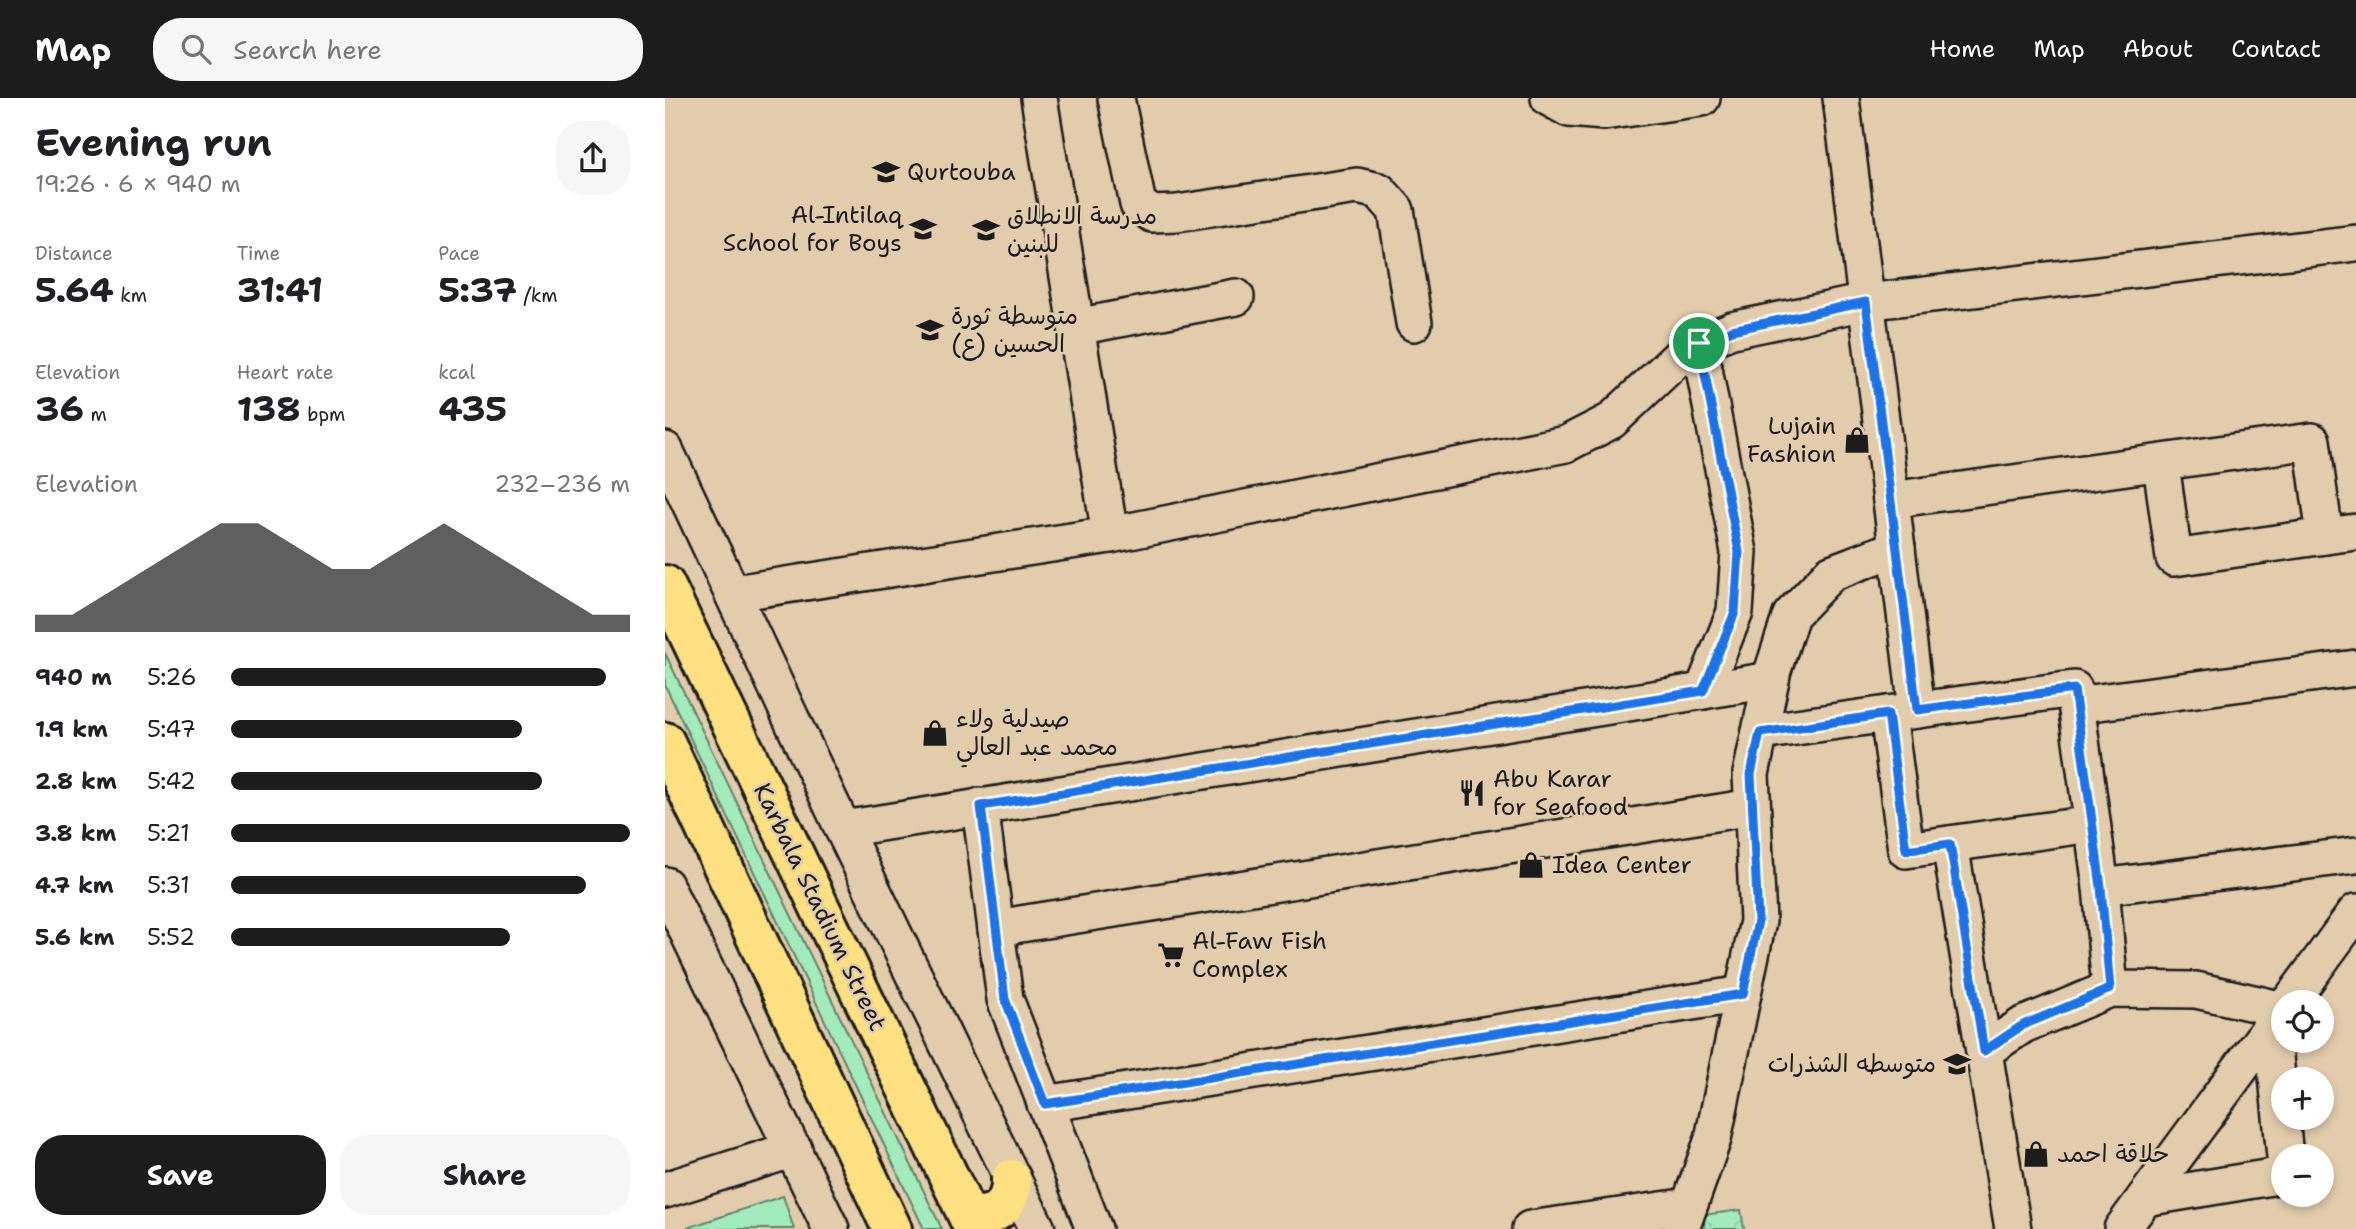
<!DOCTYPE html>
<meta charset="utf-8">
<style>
:root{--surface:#fff;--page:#f6f6f6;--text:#202124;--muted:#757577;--accent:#1c1c1c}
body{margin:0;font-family:"Shantell Sans","Playpen Sans Arabic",sans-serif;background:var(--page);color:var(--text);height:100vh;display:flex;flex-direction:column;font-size:26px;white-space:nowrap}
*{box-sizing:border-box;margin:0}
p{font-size:23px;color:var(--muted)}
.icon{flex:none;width:38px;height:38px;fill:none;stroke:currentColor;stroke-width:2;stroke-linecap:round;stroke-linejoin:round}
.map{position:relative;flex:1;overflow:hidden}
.panel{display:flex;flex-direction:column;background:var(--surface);width:665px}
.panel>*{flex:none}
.tools{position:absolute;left:1606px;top:892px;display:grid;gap:14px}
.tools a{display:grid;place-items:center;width:63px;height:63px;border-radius:50%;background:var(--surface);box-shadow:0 4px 10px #0003;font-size:35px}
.pin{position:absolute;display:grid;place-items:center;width:60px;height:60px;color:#fff;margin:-30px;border:4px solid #fff;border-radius:50%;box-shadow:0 2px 7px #0007}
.round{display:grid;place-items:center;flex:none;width:74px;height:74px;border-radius:28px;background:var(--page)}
.head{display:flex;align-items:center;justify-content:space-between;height:119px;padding:0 35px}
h1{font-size:38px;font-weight:700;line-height:52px}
.figures{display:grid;grid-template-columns:repeat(3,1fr);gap:10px;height:119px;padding:7px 35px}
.figures div{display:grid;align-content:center}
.figures b{font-size:35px;font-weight:700}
.figures small{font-size:19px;font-weight:400}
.figures p{font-size:19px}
.chart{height:196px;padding:14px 35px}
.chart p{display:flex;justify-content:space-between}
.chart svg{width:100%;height:126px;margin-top:7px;fill:var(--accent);opacity:.7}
.action{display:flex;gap:14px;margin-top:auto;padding:14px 35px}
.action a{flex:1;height:80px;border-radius:28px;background:var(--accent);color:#fff;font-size:28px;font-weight:700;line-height:80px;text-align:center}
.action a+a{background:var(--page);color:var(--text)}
ul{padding:0 35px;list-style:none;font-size:23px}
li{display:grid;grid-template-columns:112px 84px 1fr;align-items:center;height:52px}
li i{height:18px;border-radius:9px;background:var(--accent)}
header{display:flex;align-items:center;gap:42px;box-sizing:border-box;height:98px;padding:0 35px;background:var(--accent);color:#fff}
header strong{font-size:33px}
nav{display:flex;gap:38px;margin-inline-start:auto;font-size:24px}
.search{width:490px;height:63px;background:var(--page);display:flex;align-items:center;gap:18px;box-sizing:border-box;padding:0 24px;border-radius:28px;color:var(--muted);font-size:26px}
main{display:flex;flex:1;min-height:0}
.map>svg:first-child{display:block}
.grass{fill:#a2ecbb;stroke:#5f846c;stroke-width:2}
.forest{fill:url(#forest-crowns);stroke:#5f846c;stroke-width:2}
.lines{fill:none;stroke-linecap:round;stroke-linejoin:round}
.minor-casing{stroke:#1c1c1c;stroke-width:40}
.major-casing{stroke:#1c1c1c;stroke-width:44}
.minor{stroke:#e2ccac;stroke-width:35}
.major{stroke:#fde080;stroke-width:38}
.route-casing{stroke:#fff;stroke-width:14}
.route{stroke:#1a73e8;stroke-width:9}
.labels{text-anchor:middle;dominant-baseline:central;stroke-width:5;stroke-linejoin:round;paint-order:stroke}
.poi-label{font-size:24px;fill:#1c1c1c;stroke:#e2ccac;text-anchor:start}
.street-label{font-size:24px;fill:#1c1c1c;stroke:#e2ccac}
</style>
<header>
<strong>Map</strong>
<div class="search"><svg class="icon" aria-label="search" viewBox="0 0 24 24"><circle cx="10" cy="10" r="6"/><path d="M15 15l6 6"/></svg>Search here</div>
<nav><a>Home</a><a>Map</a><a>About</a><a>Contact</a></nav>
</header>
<main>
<section class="panel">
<div class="head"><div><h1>Evening run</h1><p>19:26 · 6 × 940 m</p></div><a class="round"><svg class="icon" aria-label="share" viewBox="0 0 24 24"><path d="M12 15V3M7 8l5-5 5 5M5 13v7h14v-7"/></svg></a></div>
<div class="figures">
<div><p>Distance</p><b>5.64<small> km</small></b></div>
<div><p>Time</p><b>31:41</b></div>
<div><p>Pace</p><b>5:37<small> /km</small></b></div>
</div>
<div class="figures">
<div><p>Elevation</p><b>36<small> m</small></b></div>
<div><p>Heart rate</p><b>138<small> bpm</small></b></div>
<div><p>kcal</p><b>435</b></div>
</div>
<div class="chart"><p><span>Elevation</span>232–236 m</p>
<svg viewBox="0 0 160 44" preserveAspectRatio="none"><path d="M0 44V38L10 38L20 30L30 22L40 14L50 6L60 6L70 14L80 22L90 22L100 14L110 6L120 14L130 22L140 30L150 38L160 38V44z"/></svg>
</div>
<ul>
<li><b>940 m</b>5:26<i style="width:94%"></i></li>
<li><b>1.9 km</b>5:47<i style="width:73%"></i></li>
<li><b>2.8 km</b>5:42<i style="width:78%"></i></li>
<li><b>3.8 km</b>5:21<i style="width:100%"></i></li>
<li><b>4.7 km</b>5:31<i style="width:89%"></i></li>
<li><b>5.6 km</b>5:52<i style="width:70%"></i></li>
</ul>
<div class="action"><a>Save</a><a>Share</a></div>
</section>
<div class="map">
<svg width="1691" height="1131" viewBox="0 0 1691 1131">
<defs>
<pattern id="forest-crowns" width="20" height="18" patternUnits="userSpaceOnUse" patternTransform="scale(1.75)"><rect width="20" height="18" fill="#a2ecbb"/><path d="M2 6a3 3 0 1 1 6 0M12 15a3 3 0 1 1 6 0" fill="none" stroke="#8bcaa0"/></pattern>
</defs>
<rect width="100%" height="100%" fill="#e2ccac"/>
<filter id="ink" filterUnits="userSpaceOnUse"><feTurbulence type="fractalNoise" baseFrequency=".0143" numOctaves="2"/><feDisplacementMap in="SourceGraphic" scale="14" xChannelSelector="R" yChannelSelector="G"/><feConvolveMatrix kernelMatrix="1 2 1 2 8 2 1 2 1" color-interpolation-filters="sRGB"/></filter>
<g filter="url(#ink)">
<!-- grass -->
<g class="grass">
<path d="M 0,555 L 277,1131 L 259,1131 L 0,587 Z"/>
<path d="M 118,1098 L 129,1131 L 19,1131 Z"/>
</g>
<!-- forest -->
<path class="forest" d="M 1076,1112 L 1079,1131 L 1040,1131 L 1038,1117 Z"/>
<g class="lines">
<defs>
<g id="minor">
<path d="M 374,0 L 445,437"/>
<path d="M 451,0 L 473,106 L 487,116 L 512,115 L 692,88 L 714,93 L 731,112 L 749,225"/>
<path d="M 884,0 L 904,11 L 939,14 L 1037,0"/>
<path d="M 1176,0 L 1252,612"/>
<path d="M 411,229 L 571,199"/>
<path d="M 1034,245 L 1074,454 L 1070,514 L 1038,593"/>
<path d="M 0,352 L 178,731 L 372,1131"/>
<path d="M 1226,402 L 1647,343 L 1660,438 L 1509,460 L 1496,366"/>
<path d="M 1660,438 L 1691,434"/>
<path d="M 69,495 L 445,437 L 901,346 L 946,323 L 1018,255 L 1034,245 L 1067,232 L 1201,204 L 1691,145"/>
<path d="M 1411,607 L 1691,570"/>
<path d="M 1095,634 L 1223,616"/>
<path d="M 315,708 L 340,901 L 429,1131"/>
<path d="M 1427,726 L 1241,752 L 1223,616 L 1409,591 L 1436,789 L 1445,891"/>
<path d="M 178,731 L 1106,582"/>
<path d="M 1285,746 L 1348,1131"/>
<path d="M 0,787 L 166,1131"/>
<path d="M 1436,789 L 1691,757"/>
<path d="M 331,830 L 1087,709"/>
<path d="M 1624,905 L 1691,814"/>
<path d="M 1607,928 L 1620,1059"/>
<path d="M 1319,953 L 1358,927 L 1445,891 L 1531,892 L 1619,912"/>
<path d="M 380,1006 L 1078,896"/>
<path d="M 0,1092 L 129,1051"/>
<path d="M 1480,1100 L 1619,1077"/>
<path d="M 865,1131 L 1024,1108"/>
<path d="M 1016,1131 L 1048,1041 L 1093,823 L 1086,676 L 1108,572 L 1126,517 L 1166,475 L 1232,450"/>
<path d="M 1457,1131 L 1619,911"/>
</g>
<g id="major">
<path d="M 0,487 L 309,1131"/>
<path d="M 0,644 L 227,1131"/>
<path d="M 303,1117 C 329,1122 347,1108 346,1081"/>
</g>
</defs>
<!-- minor casing -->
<use href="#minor" class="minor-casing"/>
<!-- major casing -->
<use href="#major" class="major-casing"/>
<!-- minor -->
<use href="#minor" class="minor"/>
<!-- major -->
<use href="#major" class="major"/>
</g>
</g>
<g class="lines" filter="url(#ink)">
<defs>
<path id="route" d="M 1201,204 L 1252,612 L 1409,591 L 1436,789 L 1445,891 L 1358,927 L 1319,953 L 1285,746 L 1241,752 L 1223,616 L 1095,635 L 1086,676 L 1093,823 L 1078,896 L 380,1006 L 340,901 L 316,708 L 1038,593 L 1070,514 L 1074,454 L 1034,245 L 1067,232 Z"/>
</defs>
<!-- route casing -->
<use href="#route" class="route-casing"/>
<!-- route -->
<use href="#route" class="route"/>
</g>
<!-- icons -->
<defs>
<symbol id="school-bare" viewBox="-9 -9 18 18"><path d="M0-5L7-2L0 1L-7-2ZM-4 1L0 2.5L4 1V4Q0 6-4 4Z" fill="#1c1c1c" stroke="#e2ccac" stroke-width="2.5" paint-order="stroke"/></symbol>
<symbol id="shop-bare" viewBox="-9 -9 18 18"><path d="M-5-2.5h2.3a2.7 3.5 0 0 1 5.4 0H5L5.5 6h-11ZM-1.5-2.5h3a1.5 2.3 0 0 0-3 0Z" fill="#1c1c1c" stroke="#e2ccac" stroke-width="2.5" paint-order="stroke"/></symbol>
<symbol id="restaurant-bare" viewBox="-9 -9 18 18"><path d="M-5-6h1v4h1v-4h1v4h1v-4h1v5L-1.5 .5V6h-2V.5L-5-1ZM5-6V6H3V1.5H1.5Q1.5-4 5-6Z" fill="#1c1c1c" stroke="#e2ccac" stroke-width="2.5" paint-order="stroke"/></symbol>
<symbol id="supermarket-bare" viewBox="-9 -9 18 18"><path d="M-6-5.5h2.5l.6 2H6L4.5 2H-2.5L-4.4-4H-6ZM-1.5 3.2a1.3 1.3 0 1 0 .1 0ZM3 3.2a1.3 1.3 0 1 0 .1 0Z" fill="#1c1c1c" stroke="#e2ccac" stroke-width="2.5" paint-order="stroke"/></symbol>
</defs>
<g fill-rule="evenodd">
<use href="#school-bare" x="202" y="55" width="38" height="38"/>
<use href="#school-bare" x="239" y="112" width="38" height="38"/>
<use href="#school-bare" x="302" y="113" width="38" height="38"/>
<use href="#school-bare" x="246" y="213" width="38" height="38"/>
<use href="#shop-bare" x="1173" y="323" width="38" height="38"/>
<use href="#shop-bare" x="251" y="616" width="38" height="38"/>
<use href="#restaurant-bare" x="788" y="676" width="38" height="38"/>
<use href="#shop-bare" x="847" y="748" width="38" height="38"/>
<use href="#supermarket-bare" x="487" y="838" width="38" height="38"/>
<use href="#school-bare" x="1273" y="947" width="38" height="38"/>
<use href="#shop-bare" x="1352" y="1037" width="38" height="38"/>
</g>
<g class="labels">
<!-- poi labels -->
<g class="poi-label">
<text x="242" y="74">Qurtouba</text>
<text x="237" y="117" text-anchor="end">Al-Intilaq<tspan x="237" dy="28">School for Boys</tspan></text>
<text x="342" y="118">مدرسة الانطلاق<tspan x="342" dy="28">للبنين</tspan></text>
<text x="286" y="218">متوسطة ثورة<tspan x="286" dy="28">الحسين (ع)</tspan></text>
<text x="1171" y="328" text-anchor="end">Lujain<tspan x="1171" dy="28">Fashion</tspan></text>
<text x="291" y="621">صيدلية ولاء<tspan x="291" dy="28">محمد عبد العالي</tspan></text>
<text x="828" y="681">Abu Karar<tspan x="828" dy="28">for Seafood</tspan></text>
<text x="887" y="767">Idea Center</text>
<text x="527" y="843">Al-Faw Fish<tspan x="527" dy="28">Complex</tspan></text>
<text x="1271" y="966" text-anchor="end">متوسطه الشذرات</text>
<text x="1392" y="1056">حلاقة احمد</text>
</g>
<!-- street labels -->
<g class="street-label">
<text transform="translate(155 809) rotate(64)">Karbala Stadium Street</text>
</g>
</g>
</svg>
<div class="tools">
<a><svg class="icon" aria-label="locate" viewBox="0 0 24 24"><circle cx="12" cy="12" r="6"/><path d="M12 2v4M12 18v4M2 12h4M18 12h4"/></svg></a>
<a>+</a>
<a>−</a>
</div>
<div class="pin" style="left:1034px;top:245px;background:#1e9e55"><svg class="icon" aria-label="arrive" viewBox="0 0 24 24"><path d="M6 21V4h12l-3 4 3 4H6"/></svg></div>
</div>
</main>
